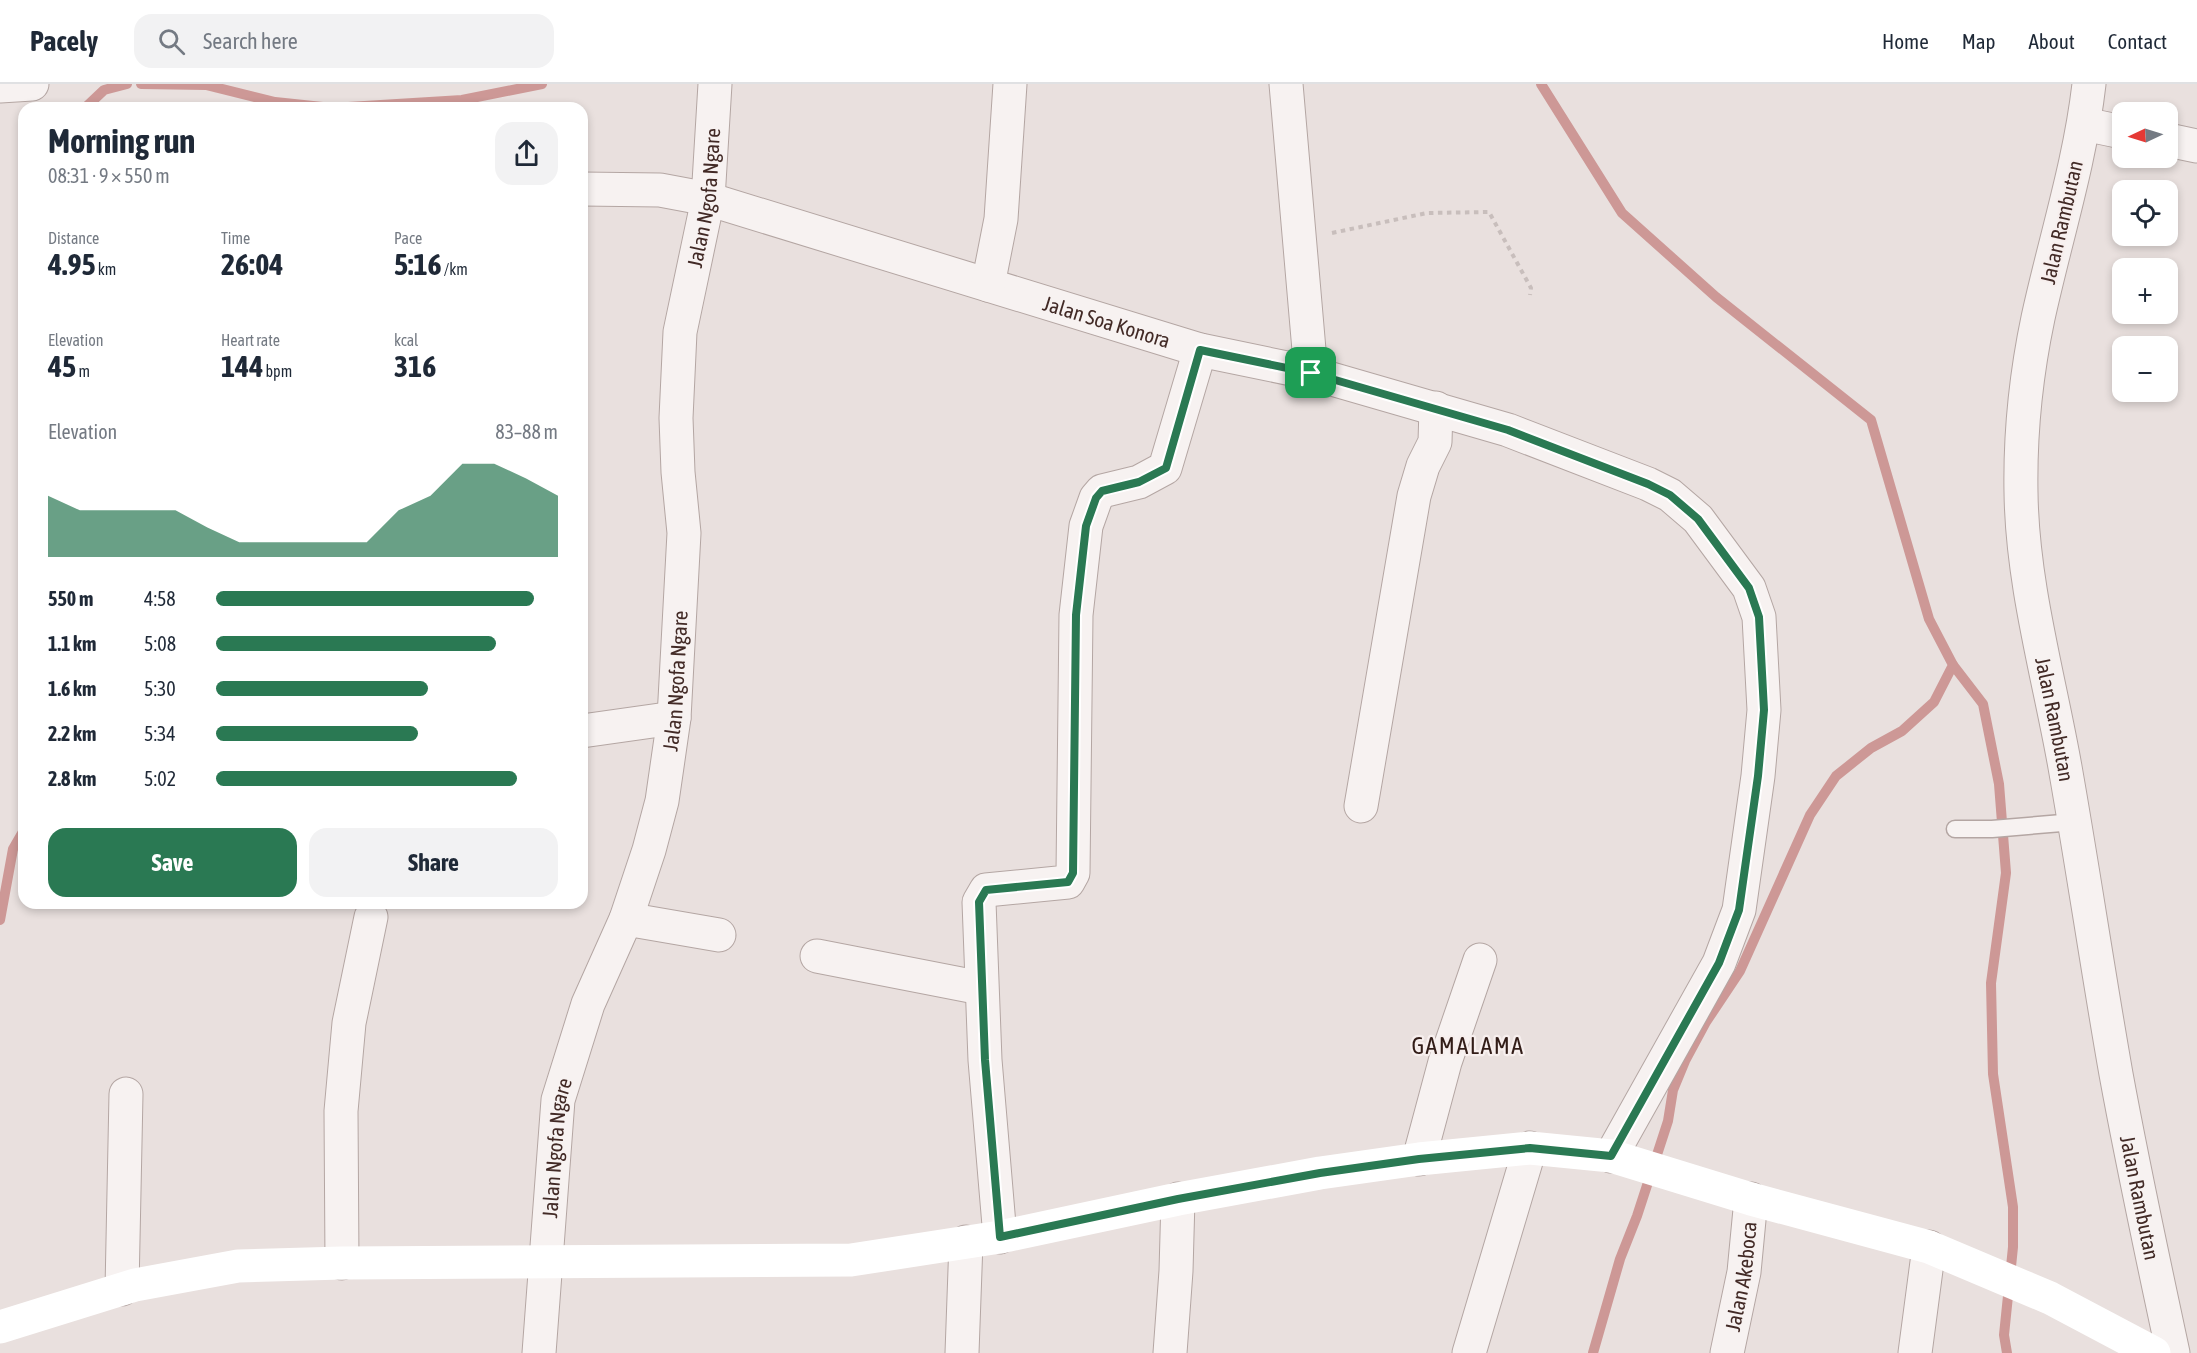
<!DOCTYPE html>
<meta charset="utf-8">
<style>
:root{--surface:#fff;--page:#f2f2f3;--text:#1f2937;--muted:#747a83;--line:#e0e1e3;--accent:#2a7953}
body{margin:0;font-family:"Asap Condensed",sans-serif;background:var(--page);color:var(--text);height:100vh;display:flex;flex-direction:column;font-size:22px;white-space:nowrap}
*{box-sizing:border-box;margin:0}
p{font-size:20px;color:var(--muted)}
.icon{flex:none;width:33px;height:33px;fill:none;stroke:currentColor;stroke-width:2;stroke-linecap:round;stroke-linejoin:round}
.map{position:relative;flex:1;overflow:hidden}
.drawer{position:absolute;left:18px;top:18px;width:570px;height:807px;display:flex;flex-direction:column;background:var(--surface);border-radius:18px;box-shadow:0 3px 9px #0003}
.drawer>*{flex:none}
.needle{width:39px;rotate:266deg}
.tools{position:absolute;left:2112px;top:18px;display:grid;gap:12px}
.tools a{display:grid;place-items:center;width:66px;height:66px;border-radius:12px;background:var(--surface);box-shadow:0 3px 9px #0003;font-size:30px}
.pin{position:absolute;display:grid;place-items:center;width:51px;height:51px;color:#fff;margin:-26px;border-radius:12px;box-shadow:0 3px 9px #0006}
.round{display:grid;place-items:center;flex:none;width:63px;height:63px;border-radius:18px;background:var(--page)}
.summary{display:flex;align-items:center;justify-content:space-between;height:102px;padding:0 30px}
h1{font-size:33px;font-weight:700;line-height:45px}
.stats{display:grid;grid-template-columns:repeat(3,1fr);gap:9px;height:102px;padding:6px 30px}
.stats div{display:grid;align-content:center}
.stats b{font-size:30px;font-weight:700}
.stats small{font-size:16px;font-weight:400}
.stats p{font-size:16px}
.chart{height:168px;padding:12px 30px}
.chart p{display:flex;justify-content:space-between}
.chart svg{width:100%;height:108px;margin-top:6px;fill:var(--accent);opacity:.7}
.primary-button{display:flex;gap:12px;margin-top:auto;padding:12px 30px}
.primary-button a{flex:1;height:69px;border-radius:18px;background:var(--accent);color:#fff;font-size:24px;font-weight:700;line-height:69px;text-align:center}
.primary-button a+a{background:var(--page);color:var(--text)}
ul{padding:0 30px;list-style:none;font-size:20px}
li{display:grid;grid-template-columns:96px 72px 1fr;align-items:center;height:45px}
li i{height:15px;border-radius:8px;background:var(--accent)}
header{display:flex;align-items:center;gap:36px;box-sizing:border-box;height:84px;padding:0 30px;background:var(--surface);border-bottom:2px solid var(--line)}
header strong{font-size:28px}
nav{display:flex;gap:33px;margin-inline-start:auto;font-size:21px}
.search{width:420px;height:54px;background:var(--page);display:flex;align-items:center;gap:15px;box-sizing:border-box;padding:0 21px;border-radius:18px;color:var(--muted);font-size:22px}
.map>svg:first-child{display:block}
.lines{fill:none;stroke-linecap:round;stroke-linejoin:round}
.stream{stroke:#cd9896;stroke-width:10}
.lane-casing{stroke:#b4a6a3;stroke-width:19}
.street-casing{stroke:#b4a6a3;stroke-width:35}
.path{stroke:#c8bebc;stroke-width:4;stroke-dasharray:4.5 4.5;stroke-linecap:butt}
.lane{stroke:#f7f2f1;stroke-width:16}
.street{stroke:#f7f2f1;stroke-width:33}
.secondary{stroke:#fff;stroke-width:33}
.route-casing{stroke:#fff;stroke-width:12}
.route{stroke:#2a7953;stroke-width:8}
.labels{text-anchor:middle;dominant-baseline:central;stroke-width:4.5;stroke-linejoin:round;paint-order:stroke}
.street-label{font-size:21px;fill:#422a26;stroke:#f7efee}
.quarter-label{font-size:24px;letter-spacing:1.5px;fill:#321d18;stroke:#f7efee}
</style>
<header>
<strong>Pacely</strong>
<div class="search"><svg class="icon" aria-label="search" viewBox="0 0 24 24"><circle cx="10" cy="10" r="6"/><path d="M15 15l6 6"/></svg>Search here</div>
<nav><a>Home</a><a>Map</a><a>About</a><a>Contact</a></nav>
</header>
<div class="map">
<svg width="2197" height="1269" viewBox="0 0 2197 1269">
<rect width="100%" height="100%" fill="#e9e0de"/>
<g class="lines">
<!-- stream -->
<g class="stream">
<path d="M 141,0 L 206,1 L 275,18 L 332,24 L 462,16 L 542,0"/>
<path d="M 1541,0 L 1622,129 L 1716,213 L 1871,336 L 1929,535 L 1953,581 L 1934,618 L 1902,647 L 1871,664 L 1836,692 L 1810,731 L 1740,887 L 1706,938 L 1685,977 L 1673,1006 L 1668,1037 L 1637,1132 L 1620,1175 L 1593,1269"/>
<path d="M 85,24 L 104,6 L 127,0"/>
<path d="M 1953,581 L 1983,620 L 1999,700 L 2006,789 L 1991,899 L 1993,990 L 2013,1123 L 2013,1163 L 2004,1251 L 2007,1269"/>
<path d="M 0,836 L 13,765 L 24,746"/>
</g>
<defs>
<path id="lane" d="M 1955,745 L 1992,745 L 2074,738"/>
<g id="street">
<path d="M 1286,0 L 1311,289"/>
<path id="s1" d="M 2089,0 C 2080,79 2055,156 2038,234 C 2026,291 2020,350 2021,408 C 2022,500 2049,593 2065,683 C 2083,785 2098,888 2116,990 C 2133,1083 2153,1176 2173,1269"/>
<path d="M 0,2 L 32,0"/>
<path d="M 2084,40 L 2122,48"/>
<path d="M 2168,56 L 2197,62"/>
<path id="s2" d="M 582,105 L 660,106 L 708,115 L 1200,266 L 1311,289 L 1508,346 L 1648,400 L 1670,411 L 1698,435 L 1749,504 L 1759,533 L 1764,626 L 1758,692 L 1739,826 L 1719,879 L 1611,1072"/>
<path d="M 988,201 L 1001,135 L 1010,0"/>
<path d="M 582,647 L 674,634"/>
<path d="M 1361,722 L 1414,412 L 1423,382 L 1435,358 L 1436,324"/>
<path d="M 626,835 L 719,851"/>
<path d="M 817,872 L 981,904"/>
<path d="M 1419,1075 L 1445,978 L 1480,876"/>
<path d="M 1000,1153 L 985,976 L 979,818 L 986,806 L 1068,798 L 1073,789 L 1076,531 L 1086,442 L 1096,414 L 1102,407 L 1139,398 L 1165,384 L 1200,266"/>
<path d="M 342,1179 L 341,1027 L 349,939 L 371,833"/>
<path d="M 122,1205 L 126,1010"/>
<path id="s3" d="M 539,1269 L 558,1016 L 588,920 L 626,835 L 649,766 L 662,717 L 674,634 L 684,449 L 678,388 L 676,334 L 680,248 L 708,115 L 715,0"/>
<path d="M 962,1269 L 966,1158"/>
<path d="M 1170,1269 L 1176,1187 L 1178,1115"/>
<path d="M 1469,1269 L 1530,1064"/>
<path id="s4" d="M 1727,1269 L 1744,1188 L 1751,1115"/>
<path d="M 1915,1269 L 1929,1163"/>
</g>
</defs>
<!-- lane casing -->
<use href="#lane" class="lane-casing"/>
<!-- street casing -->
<use href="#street" class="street-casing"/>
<!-- path -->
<path class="path" d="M 1332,149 L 1427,129 L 1489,128 L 1531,204 L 1530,211"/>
<!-- lane -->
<use href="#lane" class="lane"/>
<!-- street -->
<use href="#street" class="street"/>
<!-- secondary -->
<path class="secondary" d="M 0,1243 L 135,1201 L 238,1182 L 342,1179 L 851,1176 L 1000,1153 L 1178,1115 L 1320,1089 L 1419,1075 L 1530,1064 L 1611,1072 L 1751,1115 L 1929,1163 L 2050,1214 L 2154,1269"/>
</g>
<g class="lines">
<defs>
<path id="route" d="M 1200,266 L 1311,289 L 1508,346 L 1648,400 L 1670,411 L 1698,435 L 1749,504 L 1759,533 L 1764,626 L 1758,692 L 1739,826 L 1719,879 L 1611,1072 L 1530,1064 L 1419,1075 L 1320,1089 L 1178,1115 L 1000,1153 L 985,976 L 979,818 L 986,806 L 1068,798 L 1073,789 L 1076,531 L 1086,442 L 1096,414 L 1102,407 L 1139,398 L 1166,384 Z"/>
</defs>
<!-- route casing -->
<use href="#route" class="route-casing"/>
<!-- route -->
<use href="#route" class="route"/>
</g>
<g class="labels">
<!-- street labels -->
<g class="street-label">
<text stroke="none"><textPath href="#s3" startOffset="1178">Jalan Ngofa Ngare</textPath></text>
<text transform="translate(2061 138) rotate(-77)">Jalan Rambutan</text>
<text stroke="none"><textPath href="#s2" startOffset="544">Jalan Soa Konora</textPath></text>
<text stroke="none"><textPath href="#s3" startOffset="692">Jalan Ngofa Ngare</textPath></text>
<text stroke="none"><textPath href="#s1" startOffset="645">Jalan Rambutan</textPath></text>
<text stroke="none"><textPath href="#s3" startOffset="206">Jalan Ngofa Ngare</textPath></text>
<text stroke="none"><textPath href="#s1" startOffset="1131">Jalan Rambutan</textPath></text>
<text stroke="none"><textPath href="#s4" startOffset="78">Jalan Akeboca</textPath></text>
</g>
<!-- quarter labels -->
<g class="quarter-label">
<text x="1468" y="961">GAMALAMA</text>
</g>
</g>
</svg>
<div class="tools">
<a><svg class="needle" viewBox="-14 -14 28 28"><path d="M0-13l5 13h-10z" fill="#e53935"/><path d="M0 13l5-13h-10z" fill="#747a83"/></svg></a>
<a><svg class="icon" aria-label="locate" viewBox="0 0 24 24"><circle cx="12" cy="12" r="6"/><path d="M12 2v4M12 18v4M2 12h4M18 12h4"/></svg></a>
<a>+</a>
<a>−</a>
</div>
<div class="pin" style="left:1311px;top:289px;background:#1e9e55"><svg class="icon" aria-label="arrive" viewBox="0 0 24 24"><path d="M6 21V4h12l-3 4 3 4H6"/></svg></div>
<section class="drawer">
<div class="summary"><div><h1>Morning run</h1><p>08:31 · 9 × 550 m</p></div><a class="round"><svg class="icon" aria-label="share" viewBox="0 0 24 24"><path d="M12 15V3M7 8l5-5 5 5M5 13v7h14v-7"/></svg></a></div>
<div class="stats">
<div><p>Distance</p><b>4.95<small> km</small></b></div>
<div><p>Time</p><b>26:04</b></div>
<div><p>Pace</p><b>5:16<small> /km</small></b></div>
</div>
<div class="stats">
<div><p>Elevation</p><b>45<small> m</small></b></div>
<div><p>Heart rate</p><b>144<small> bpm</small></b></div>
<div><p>kcal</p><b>316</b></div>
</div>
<div class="chart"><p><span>Elevation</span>83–88 m</p>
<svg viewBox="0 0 160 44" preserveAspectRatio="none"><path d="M0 44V19L10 25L20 25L30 25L40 25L50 32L60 38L70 38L80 38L90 38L100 38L110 25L120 19L130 6L140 6L150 12L160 19V44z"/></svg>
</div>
<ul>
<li><b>550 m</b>4:58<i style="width:93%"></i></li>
<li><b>1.1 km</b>5:08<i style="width:82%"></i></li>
<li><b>1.6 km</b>5:30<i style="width:62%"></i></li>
<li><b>2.2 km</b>5:34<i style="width:59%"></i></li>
<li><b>2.8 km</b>5:02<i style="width:88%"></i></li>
</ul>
<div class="primary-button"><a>Save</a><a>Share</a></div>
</section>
</div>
